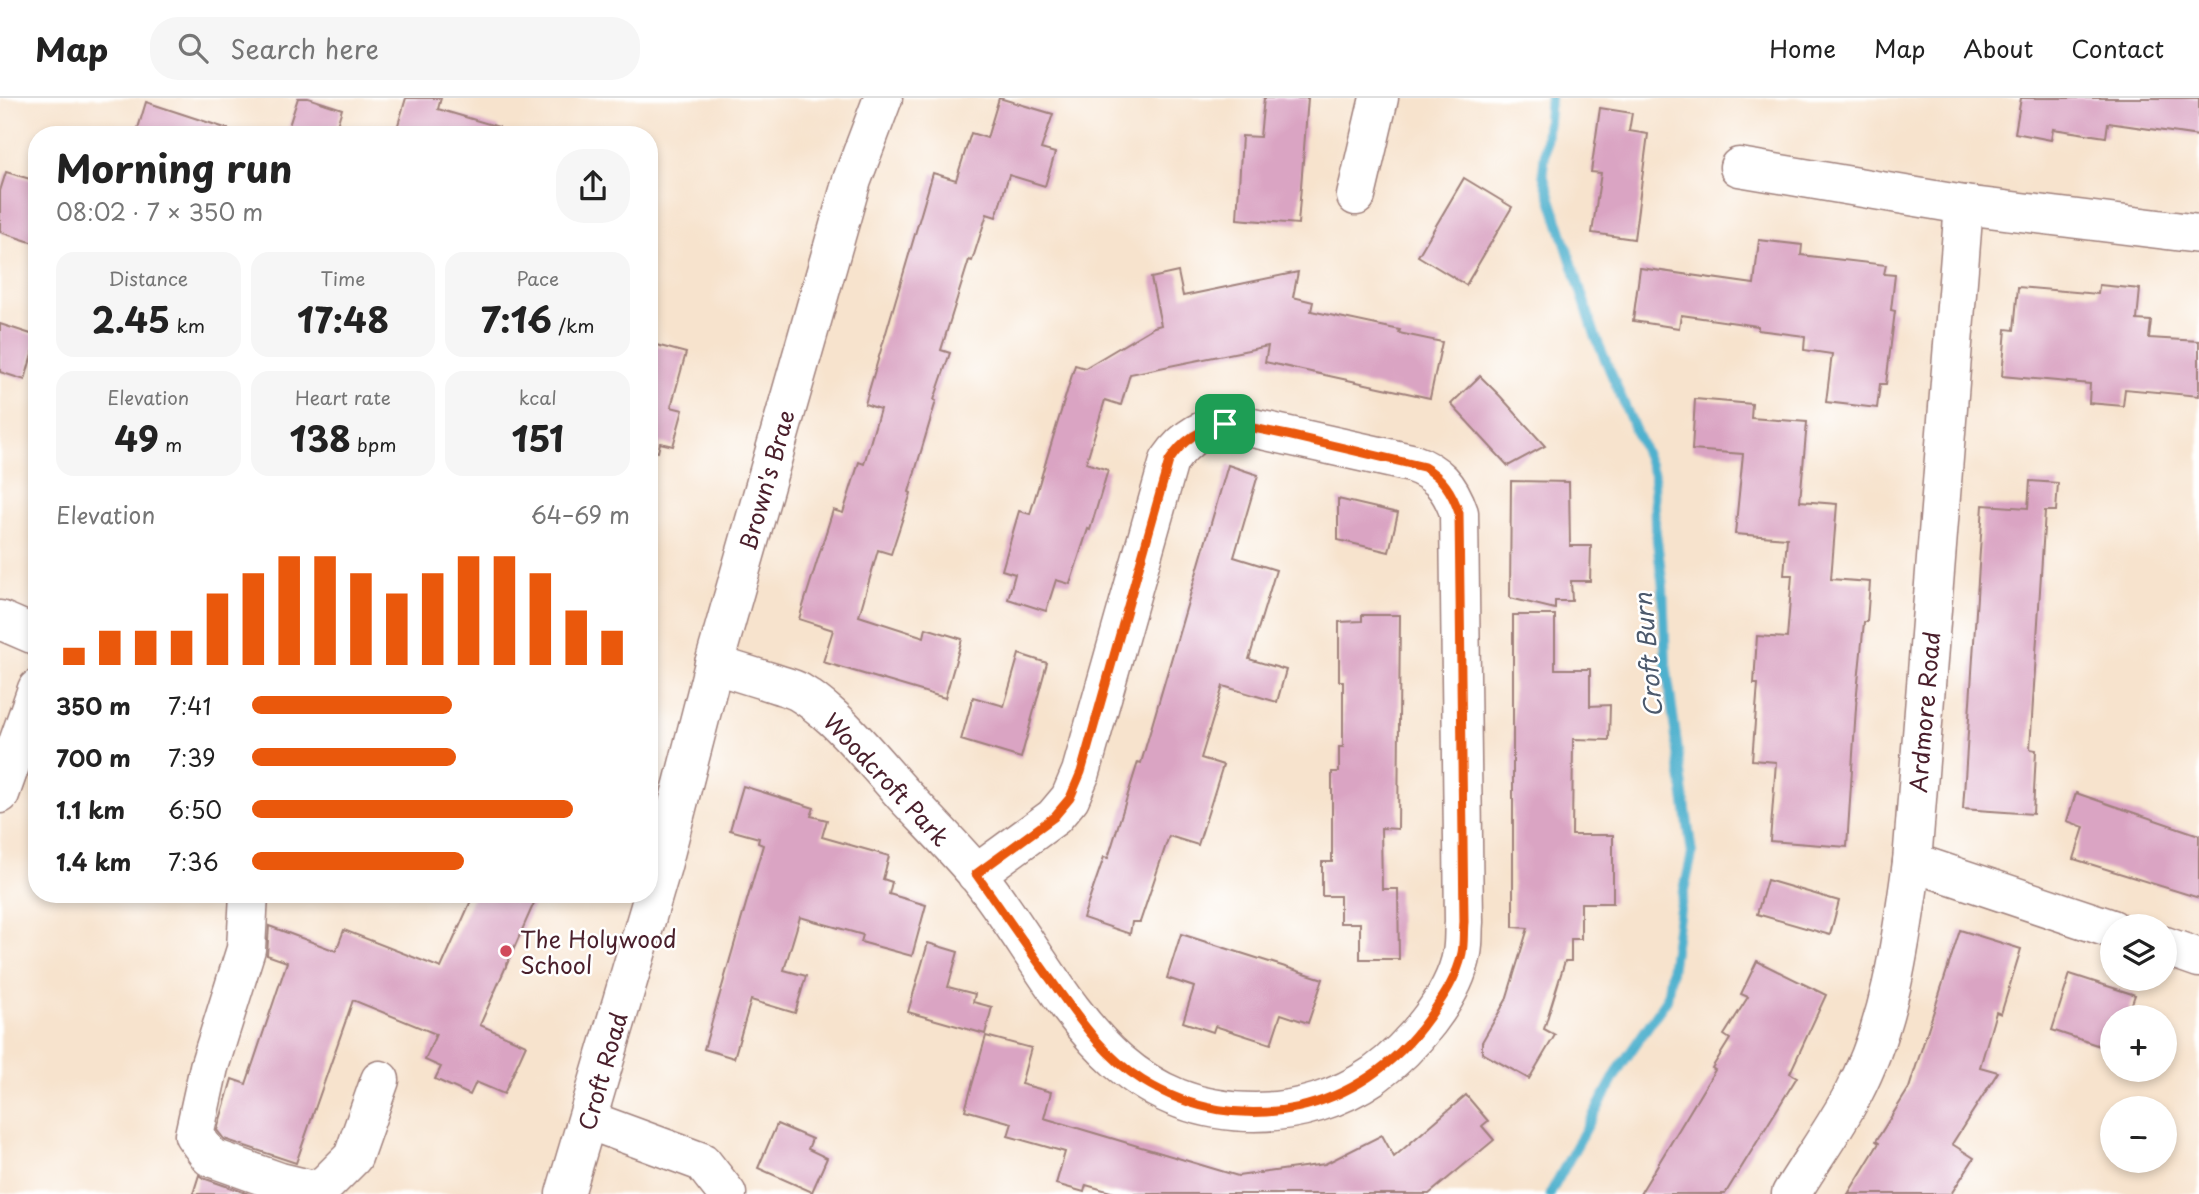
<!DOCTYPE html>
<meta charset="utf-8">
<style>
:root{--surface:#fff;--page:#f6f6f6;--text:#222;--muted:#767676;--line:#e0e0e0;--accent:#ea580c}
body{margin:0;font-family:"Playpen Sans",sans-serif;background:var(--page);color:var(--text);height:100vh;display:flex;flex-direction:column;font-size:26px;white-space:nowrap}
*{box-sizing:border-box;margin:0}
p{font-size:23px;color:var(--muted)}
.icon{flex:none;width:38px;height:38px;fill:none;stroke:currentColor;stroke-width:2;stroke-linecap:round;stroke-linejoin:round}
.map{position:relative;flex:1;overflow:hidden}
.drawer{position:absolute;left:28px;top:28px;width:630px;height:777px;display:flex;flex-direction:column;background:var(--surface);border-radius:28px;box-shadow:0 4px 10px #0003}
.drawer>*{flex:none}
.tools{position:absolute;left:2100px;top:816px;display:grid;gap:14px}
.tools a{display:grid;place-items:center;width:77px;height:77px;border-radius:50%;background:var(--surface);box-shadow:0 4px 10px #0003;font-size:35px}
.pin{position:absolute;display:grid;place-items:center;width:60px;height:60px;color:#fff;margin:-30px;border-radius:14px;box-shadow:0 4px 10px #0006}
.round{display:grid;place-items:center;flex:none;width:74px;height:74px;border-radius:28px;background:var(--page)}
.head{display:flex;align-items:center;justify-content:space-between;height:119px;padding:0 28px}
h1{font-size:38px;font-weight:700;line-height:52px}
.figures{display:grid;grid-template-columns:repeat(3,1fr);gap:10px;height:119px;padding:7px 28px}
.figures div{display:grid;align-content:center;border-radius:18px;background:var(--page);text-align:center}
.figures b{font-size:35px;font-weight:700}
.figures small{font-size:19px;font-weight:400}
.figures p{font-size:19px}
.chart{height:196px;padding:14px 28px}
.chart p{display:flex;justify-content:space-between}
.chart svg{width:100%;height:126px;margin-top:7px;stroke:var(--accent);stroke-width:6}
ul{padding:0 28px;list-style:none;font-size:23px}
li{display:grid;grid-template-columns:112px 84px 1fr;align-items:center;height:52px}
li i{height:18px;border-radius:9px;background:var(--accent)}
header{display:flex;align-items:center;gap:42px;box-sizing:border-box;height:98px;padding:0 35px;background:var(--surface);border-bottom:2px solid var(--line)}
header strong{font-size:33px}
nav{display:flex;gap:38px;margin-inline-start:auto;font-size:24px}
.search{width:490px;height:63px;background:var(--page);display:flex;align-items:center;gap:18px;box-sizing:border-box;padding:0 24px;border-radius:28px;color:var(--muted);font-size:26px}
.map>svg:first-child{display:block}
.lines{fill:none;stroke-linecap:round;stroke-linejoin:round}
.stream{stroke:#4fb1ce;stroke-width:10}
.building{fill:#daa4c3}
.minor-casing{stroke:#a0817c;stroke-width:41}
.minor{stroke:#fff;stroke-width:38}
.route-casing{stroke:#fff;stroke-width:14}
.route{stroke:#ea580c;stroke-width:9}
.poi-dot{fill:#d1495b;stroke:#fff;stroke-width:2.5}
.labels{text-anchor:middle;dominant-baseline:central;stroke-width:5;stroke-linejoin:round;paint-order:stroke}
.street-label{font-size:23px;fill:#4a1f2b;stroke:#fff}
.poi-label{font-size:23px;fill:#4a1f2b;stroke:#fff;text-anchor:start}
.water-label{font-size:24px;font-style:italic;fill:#4c596c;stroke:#fff}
</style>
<header>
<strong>Map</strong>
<div class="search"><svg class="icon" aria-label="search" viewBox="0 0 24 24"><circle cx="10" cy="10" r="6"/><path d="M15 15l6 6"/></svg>Search here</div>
<nav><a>Home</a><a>Map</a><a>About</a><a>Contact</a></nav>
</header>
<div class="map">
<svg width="2199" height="1096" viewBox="0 0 2199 1096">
<rect width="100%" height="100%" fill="#fff"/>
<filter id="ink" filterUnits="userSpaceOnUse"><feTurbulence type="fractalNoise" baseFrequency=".0143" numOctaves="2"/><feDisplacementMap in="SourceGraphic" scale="14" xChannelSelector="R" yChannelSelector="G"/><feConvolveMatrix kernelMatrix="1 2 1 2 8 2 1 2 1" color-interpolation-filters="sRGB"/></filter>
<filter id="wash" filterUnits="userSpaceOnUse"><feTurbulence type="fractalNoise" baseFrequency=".00686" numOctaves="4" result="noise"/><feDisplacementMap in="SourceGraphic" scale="28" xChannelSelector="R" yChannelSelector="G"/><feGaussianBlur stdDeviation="1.57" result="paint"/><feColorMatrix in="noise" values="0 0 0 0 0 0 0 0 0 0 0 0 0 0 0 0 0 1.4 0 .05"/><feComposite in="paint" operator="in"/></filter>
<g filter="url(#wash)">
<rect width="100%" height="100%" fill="#f7e3cd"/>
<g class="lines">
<!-- stream -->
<path class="stream" d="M 1550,0 L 1543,76 L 1596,240 L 1654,376 L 1655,428 L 1663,489 L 1666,566 L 1692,756 L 1680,811 L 1667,901 L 1620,969 L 1550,1096"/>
</g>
<g id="blocks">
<!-- building -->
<g class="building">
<path d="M 298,0 L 308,0 L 342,11 L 334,37 L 286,37 Z"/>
<path d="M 406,0 L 441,0 L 438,11 L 499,29 L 498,37 L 395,37 Z"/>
<path d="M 999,0 L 1053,16 L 1041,51 L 1055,55 L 1045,88 L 1009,77 L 996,119 L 987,116 L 972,163 L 969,162 L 941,252 L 950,255 L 934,302 L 936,303 L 909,394 L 911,395 L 891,456 L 878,452 L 859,518 L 924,539 L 926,530 L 962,541 L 945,600 L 823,564 L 833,532 L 799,521 L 833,412 L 843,415 L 859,364 L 864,366 L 880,311 L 865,306 L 933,75 L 956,82 L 971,35 L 987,40 Z"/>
<path d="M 1264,0 L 1308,0 L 1298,126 L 1237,121 L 1242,38 L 1260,39 Z"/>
<path d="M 2021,0 L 2199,0 L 2199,38 L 2108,25 L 2106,39 L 2053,31 L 2051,42 L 2015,35 Z"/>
<path d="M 146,4 L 228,31 L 227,37 L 136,37 Z"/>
<path d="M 1600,10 L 1632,15 L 1629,33 L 1648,36 L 1634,141 L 1592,135 L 1601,75 L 1591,74 Z"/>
<path d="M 6,74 L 37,83 L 37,146 L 0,134 L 0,93 Z"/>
<path d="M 1464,80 L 1512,109 L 1466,187 L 1418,158 Z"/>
<path d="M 1759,142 L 1802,147 L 1801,157 L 1886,167 L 1884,176 L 1895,177 L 1891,212 L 1895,213 L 1886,286 L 1880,286 L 1877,310 L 1826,304 L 1832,256 L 1804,252 L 1805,238 L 1758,232 L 1758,228 L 1681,217 L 1679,230 L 1633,223 L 1640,170 L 1754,186 Z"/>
<path d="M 1178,174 L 1183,198 L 1298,174 L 1293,199 L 1313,204 L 1311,213 L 1400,232 L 1399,235 L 1442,244 L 1430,300 L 1265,264 L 1268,248 L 1130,276 L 1121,307 L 1105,302 L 1086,365 L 1108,372 L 1090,432 L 1088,431 L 1070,486 L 1056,482 L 1046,513 L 1008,501 L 1015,476 L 1002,472 L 1019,413 L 1030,416 L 1075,267 L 1085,270 L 1154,229 L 1161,227 L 1151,180 Z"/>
<path d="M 2099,187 L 2140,191 L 2137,222 L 2151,223 L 2149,240 L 2199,243 L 2199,298 L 2125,291 L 2123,308 L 2089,305 L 2090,286 L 2002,278 L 2006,231 L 2014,232 L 2018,189 L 2098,196 Z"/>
<path d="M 0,226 L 37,238 L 25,282 L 0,274 Z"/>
<path d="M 649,245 L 686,255 L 671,309 L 683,312 L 673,348 L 660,345 L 658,354 L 649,352 Z"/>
<path d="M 1480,278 L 1500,298 L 1545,348 L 1508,368 L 1451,306 Z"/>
<path d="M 1695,301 L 1752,306 L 1751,320 L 1807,324 L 1800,403 L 1837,406 L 1831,481 L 1870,484 L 1867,524 L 1864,524 L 1857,594 L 1847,749 L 1770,743 L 1776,664 L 1752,662 L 1758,586 L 1754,586 L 1757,538 L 1787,540 L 1792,477 L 1784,477 L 1787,440 L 1735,436 L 1743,356 L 1692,352 Z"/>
<path d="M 1228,367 L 1258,377 L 1234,459 L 1276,472 L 1249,561 L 1286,572 L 1277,604 L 1223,588 L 1201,660 L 1223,667 L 1198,747 L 1169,738 L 1140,824 L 1132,824 L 1130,836 L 1083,820 L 1104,759 L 1108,760 L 1138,664 L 1141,665 Z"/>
<path d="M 1511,383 L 1569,384 L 1570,448 L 1591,448 L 1590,483 L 1571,483 L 1572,503 L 1555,503 L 1555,511 L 1510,500 Z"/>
<path d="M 2030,383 L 2058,385 L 2056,413 L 2045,413 L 2030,651 L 2036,652 L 2033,716 L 1963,711 L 1983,407 L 2028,410 Z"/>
<path d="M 1338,401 L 1398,415 L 1389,454 L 1338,442 Z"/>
<path d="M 1362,517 L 1400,517 L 1398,731 L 1381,730 L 1382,791 L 1398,791 L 1399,861 L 1360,861 L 1360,825 L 1340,825 L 1340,798 L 1322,798 L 1322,764 L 1332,764 L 1332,674 L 1339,674 L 1339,649 L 1343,649 L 1343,583 L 1339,583 L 1339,524 L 1362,523 Z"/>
<path d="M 1513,517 L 1555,517 L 1555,571 L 1590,571 L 1590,608 L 1610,607 L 1609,642 L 1573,641 L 1572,737 L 1613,737 L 1613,805 L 1581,805 L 1581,841 L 1571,841 L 1571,863 L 1565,863 L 1544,931 L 1555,937 L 1529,981 L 1482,955 L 1482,944 L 1506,902 L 1528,830 L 1513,829 Z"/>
<path d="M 1019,556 L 1047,565 L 1021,660 L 961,642 L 973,599 L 1004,608 Z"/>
<path d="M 743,688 L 814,710 L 811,718 L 827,722 L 822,739 L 889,758 L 883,781 L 892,784 L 889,796 L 926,807 L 912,858 L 861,844 L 863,837 L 800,819 L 784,872 L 806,878 L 795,915 L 751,902 L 734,960 L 704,951 L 763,747 L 758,745 L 759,740 L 730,732 Z"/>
<path d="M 2076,695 L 2199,737 L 2199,800 L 2074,761 L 2084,729 L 2067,723 Z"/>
<path d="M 1767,782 L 1839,803 L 1830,837 L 1757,816 Z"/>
<path d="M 474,796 L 538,796 L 480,927 L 526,947 L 504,996 L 476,984 L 470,997 L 435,981 L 441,969 L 425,962 L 436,936 L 353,902 L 296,1065 L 224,1041 L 217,1032 L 232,981 L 246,986 L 287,864 L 267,857 L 269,828 L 336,853 L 344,832 L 441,870 Z"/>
<path d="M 1960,832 L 2021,851 L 2001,916 L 1996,914 L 1980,969 L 1998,974 L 1952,1046 L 1974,1060 L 1951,1096 L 1848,1096 L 1879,1045 L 1876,1043 L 1909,990 Z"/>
<path d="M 1181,836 L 1323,881 L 1308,925 L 1281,916 L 1271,946 L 1215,928 L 1213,934 L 1183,924 L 1194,889 L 1167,880 Z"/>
<path d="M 928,845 L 958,854 L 948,889 L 975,896 L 973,904 L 992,909 L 985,936 L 908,914 Z"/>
<path d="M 1757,863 L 1826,897 L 1790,975 L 1797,979 L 1725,1096 L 1640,1096 L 1715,972 L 1712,970 L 1730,941 L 1724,937 L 1748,899 L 1741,896 Z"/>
<path d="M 2070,876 L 2135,897 L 2127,919 L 2112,919 L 2112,952 L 2052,932 Z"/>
<path d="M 986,938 L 1031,950 L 1021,986 L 1051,994 L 1044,1020 L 1238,1078 L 1325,1066 L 1382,1037 L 1394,1059 L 1466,997 L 1488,1023 L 1482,1028 L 1494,1042 L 1429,1096 L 1118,1096 L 1086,1087 L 1084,1094 L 1056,1086 L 1065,1054 L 1008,1038 L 1012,1025 L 965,1012 Z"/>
<path d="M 777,1026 L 812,1041 L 808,1051 L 827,1060 L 812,1094 L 758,1070 Z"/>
<path d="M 199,1077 L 203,1080 L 249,1096 L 193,1096 Z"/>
</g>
</g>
</g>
<g filter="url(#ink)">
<use href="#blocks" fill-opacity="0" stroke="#a0817c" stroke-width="2"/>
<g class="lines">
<defs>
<g id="minor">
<path d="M 1739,69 L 1964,107 L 2199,136"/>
<path d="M 1356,98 L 1379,0"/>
<path d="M 0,522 L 37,538"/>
<path d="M 714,566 C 734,573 754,579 774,585 C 782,588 792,590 799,594 C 811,601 823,611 833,620 C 857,642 879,669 901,694 C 926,721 952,747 976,775 C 1058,876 1100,1014 1255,1014 C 1297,1014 1339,1001 1374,977 C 1410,951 1454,900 1462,855 C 1464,845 1463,834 1464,824 L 1459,415 C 1450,388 1437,374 1411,365 L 1239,327 C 1208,325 1186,338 1169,363 L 1081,674 L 1070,700 L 1054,719 L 976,776"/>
<path d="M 0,696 L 37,591"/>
<path d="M 1912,764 L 2112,831"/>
<path d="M 249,796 L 246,851 L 209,969 L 194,1037 L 210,1059 L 280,1084 L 313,1092 L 326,1086 L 353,1059 L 380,982"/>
<path d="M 2165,848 L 2199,860"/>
<path d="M 588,1022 L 702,1064 L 727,1096"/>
<path d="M 565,1096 L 662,768 L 714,566 L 852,82 L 883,0"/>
<path d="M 1791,1096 C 1811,1063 1835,1030 1853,996 C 1891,924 1901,843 1912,764 L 1964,107"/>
</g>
</defs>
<!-- minor casing -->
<use href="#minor" class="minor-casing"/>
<!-- minor -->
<use href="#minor" class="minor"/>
</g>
</g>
<g class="lines" filter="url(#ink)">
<defs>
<path id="route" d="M 1225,326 L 1239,327 L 1292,338 L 1424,369 C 1443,380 1452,394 1459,415 L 1464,824 C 1463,834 1464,845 1462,855 C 1457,880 1442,901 1428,921 C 1362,1014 1241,1044 1142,982 C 1105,959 1081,924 1056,889 C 1029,852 1003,814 976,776 L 1054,719 L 1070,700 L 1081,674 L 1169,363 C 1183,342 1199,331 1225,326 Z"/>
</defs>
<!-- route casing -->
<use href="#route" class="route-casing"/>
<!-- route -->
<use href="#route" class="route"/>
</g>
<!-- markers -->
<circle class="poi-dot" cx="506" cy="853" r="7"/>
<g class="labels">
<!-- street labels -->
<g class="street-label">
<text transform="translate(766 382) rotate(-74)">Brown's Brae</text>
<text transform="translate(1924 614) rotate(-85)">Ardmore Road</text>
<text transform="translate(887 681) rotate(47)">Woodcroft Park</text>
<text transform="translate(602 973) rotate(-74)">Croft Road</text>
</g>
<!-- poi labels -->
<g class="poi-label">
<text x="520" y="840">The Holywood<tspan x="520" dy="26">School</tspan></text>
</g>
<!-- water labels -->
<g class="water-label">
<text transform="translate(1647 557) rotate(-95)">Croft Burn</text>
</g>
</g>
</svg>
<div class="tools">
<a><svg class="icon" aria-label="layers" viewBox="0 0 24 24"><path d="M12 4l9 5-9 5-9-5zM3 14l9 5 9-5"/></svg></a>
<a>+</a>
<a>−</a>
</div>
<div class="pin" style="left:1225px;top:326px;background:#1e9e55"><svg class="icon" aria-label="arrive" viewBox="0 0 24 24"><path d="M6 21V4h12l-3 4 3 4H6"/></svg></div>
<section class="drawer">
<div class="head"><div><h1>Morning run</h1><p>08:02 · 7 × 350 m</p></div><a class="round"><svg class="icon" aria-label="share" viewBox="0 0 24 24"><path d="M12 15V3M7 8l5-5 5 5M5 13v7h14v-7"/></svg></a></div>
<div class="figures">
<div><p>Distance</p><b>2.45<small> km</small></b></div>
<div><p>Time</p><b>17:48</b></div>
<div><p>Pace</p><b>7:16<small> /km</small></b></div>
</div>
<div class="figures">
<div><p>Elevation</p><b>49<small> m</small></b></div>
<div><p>Heart rate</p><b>138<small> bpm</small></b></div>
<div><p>kcal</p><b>151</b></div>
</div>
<div class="chart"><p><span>Elevation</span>64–69 m</p>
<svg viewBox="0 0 160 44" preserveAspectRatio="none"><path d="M5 44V38M15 44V32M25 44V32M35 44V32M45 44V19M55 44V12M65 44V6M75 44V6M85 44V12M95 44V19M105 44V12M115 44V6M125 44V6M135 44V12M145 44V25M155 44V32"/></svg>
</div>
<ul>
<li><b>350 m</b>7:41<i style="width:53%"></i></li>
<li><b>700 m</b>7:39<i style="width:54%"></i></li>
<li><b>1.1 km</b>6:50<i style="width:85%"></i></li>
<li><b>1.4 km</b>7:36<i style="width:56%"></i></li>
</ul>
</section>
</div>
